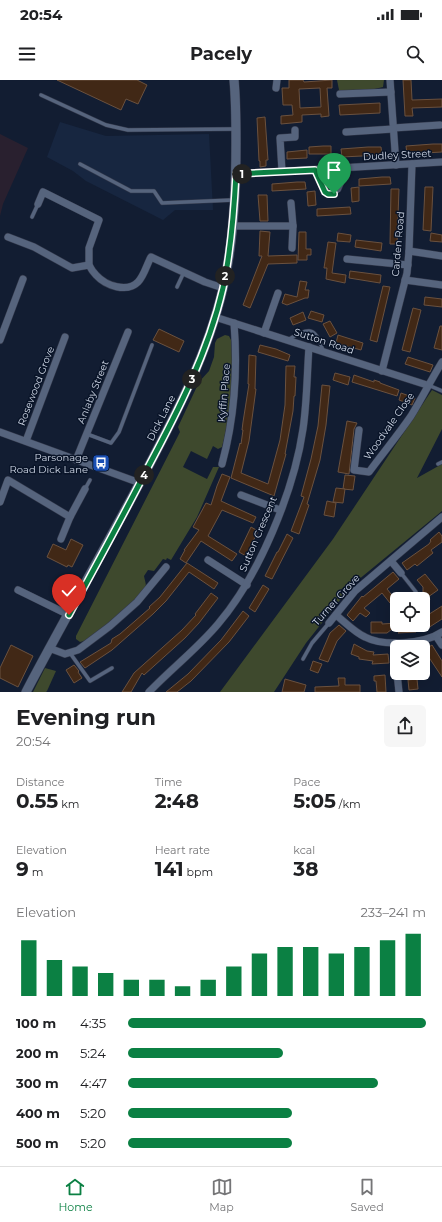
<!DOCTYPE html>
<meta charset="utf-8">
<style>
:root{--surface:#fff;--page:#f6f6f6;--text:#202124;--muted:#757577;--line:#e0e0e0;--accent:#0b8043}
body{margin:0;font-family:Montserrat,sans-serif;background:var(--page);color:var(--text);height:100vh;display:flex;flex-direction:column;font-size:15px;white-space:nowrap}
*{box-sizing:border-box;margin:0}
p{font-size:13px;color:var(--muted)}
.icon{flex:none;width:22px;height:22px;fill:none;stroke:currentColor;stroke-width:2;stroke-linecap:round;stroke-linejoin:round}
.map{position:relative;height:612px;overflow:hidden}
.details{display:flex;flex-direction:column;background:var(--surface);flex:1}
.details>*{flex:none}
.tools{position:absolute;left:390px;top:512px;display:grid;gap:8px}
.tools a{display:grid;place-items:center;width:40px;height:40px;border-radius:6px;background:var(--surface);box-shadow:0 4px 16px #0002;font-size:20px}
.pin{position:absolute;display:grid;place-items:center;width:34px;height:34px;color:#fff;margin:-41px -17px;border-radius:50% 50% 50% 0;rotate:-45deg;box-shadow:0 0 4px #0007}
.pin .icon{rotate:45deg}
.km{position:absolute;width:20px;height:20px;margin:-10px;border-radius:50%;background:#222;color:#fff;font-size:11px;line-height:20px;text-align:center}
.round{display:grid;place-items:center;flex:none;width:42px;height:42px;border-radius:6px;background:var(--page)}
.overview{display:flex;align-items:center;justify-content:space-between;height:68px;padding:0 16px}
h1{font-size:22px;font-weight:700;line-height:30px}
.stats{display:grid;grid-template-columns:repeat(3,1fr);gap:6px;height:68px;padding:4px 16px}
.stats div{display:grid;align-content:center}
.stats b{font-size:20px;font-weight:700}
.stats small{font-size:11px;font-weight:400}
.stats p{font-size:11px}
.chart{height:112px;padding:8px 16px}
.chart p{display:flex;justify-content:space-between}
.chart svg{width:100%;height:72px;margin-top:4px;stroke:var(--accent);stroke-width:6}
ul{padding:0 16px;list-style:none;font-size:13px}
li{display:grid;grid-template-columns:64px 48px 1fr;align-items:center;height:30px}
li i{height:10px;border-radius:5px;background:var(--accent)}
.status{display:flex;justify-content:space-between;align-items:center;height:28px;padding:0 20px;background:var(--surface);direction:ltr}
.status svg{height:11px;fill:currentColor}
header{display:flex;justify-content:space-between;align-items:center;height:52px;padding:0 16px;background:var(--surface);font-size:18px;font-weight:700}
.dock{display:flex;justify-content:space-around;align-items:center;height:56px;border-top:1px solid var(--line);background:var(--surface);font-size:11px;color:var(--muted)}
.dock a{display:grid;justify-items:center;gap:2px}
.dock .active{color:var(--accent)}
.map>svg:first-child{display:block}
.built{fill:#172640}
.education{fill:#29202f}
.green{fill:#3e492d}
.building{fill:#412816;stroke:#6a513f;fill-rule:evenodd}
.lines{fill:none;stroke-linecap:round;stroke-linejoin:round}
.service-casing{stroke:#33394b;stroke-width:4.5}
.minor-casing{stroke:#33394b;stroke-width:8}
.tertiary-casing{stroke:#33394b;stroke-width:10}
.service{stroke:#56647d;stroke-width:3.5}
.minor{stroke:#56647d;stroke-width:7}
.tertiary{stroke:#56647d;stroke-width:9}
.route-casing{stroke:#fff;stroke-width:8}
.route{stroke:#0b8043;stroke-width:5}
.labels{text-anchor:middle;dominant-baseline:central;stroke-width:3;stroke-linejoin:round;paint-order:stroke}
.street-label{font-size:10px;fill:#d1d9e8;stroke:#091428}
.poi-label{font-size:10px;fill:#d1d9e8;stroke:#091428;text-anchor:end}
</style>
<div class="status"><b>20:54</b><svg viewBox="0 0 49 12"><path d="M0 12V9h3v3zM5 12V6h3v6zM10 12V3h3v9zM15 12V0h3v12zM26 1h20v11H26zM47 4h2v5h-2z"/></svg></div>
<header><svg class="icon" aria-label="menu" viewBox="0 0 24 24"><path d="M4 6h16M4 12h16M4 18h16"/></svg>Pacely<svg class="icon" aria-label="search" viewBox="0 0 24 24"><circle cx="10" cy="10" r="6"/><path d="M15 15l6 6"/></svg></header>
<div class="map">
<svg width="442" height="612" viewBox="0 0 442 612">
<rect width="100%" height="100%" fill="#121d32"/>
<!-- built -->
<path class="built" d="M 60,42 L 106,56 L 209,54 L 213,130 L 175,130 L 163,140 L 86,101 L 73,91 L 47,77 Z"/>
<!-- education -->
<path class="education" d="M 0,54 L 28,68 L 3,124 L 0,136 Z"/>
<!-- green -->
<g class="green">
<path d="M 337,0 L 384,0 L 383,7 C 368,11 354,11 339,10 Z"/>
<path d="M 225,255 L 229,256 L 231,260 C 234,296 231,333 222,367 L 218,369 L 213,366 L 207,379 L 191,371 L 183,387 L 207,399 L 213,387 L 219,387 L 197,437 L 171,480 L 167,478 L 166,480 L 163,479 L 154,491 L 148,490 L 144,496 C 145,502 148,506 143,512 C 131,523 94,560 80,562 L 76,559 L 76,556 L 180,352 L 178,347 L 199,302 L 209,291 L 214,277 L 215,263 L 217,259 Z"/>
<path d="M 432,310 L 442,315 L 442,349 L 417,398 L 442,384 L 442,431 L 352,505 L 306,563 L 274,612 L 220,612 L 333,459 Z"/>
<path d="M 45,588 L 56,591 L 47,611 L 46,612 L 33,612 Z"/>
</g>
<!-- building -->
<g class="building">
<path d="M 57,0 L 137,0 L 147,5 L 138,24 L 126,19 L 121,30 Z"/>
<path d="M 289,0 L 303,0 L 304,2 L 332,0 L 332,8 L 327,8 L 329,36 L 321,37 L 321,34 L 302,35 L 302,42 L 281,44 L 281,36 L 293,35 L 292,25 L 283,25 L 282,8 L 289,8 ZM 320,8 L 321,27 L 300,28 L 299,9 Z"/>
<path d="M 403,0 L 411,0 L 412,20 L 442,19 L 442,27 L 412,28 L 413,36 L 405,36 Z"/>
<path d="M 380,23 L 380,33 L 340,35 L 339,25 Z"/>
<path d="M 265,37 L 268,80 L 266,80 L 266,86 L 260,87 L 260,81 L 259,81 L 257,38 Z"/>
<path d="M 433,64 L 442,64 L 442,72 L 407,74 L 406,66 Z"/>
<path d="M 323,66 L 331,66 L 331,74 L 309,74 L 309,67 Z"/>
<path d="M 368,67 L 381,67 L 382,75 L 342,77 L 341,69 Z"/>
<path d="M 307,70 L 307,78 L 287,79 L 287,72 Z"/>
<path d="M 382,97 L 390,97 L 391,104 L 359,106 L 359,99 Z"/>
<path d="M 297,102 L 305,102 L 306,109 L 272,111 L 272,104 Z"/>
<path d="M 359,107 L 359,121 L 352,122 L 351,108 Z"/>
<path d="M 425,107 L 433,107 L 431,151 L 423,150 Z"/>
<path d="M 391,109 L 399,109 L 397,164 L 390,164 Z"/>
<path d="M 315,111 L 316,125 L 308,126 L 307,112 Z"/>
<path d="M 258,115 L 267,115 L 268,141 L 260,141 Z"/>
<path d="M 350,127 L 351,134 L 317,136 L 317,129 Z"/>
<path d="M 260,151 L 270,152 L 268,176 L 297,175 L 297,183 L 268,184 L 250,228 L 243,225 L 262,176 L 259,176 Z"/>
<path d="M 299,152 L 306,152 L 306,169 L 311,169 L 311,175 L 307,175 L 307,180 L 298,180 Z"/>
<path d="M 338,153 L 351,155 L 350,162 L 337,161 Z"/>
<path d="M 431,153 L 442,155 L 442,162 L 430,161 Z"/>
<path d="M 356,160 L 382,163 L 381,171 L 355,167 Z"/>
<path d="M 328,162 L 336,163 L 332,193 L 346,195 L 345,203 L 326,199 L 327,188 L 324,188 Z"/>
<path d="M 350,191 L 381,195 L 380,203 L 349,198 Z"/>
<path d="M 300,201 L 307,202 L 305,210 L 309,210 L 308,218 L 305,218 L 287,225 L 282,223 L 285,214 L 297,217 Z"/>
<path d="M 383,206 L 390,207 L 377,262 L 370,260 Z"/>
<path d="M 425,217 L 442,219 L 442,227 L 424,225 Z"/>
<path d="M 413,228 L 421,230 L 410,272 L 402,270 Z"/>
<path d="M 311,231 L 324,235 L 322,242 L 308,238 Z"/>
<path d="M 303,232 L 306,240 L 293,245 L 290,238 Z"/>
<path d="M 330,241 L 337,253 L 330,257 L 323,244 Z"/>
<path d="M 440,246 L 442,246 L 442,270 L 434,268 Z"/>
<path d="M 159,249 L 184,261 L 179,272 L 153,260 Z"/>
<path d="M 338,255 L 363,263 L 361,270 L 336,263 Z"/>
<path d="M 260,265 L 276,269 L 290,275 L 288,281 L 258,272 Z"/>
<path d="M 249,275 L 256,276 L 255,309 L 256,309 L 249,361 L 241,393 L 268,404 L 280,360 L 285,325 L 286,286 L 295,286 L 294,297 L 296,297 L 295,316 L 294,316 L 293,331 L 285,374 L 286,374 L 274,416 L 231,398 L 240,363 L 241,364 L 243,350 L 242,350 L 243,342 L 249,304 L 248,304 Z"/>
<path d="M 408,277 L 433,285 L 430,292 L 405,284 Z"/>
<path d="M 335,293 L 350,297 L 348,305 L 333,300 Z"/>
<path d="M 354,295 L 374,302 L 374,300 L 380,302 L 380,303 L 399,310 L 397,316 L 352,302 Z"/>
<path d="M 322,305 L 330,306 L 326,345 L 320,380 L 307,424 L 309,425 L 299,454 L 291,451 L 304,417 L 301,416 L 311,379 L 318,346 Z"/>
<path d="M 401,313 L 415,318 L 412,325 L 399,320 Z"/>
<path d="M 347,341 L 357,343 L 354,349 L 349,394 L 338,392 Z"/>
<path d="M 222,394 L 230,397 L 221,421 L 256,437 L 253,443 L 222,430 L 208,456 L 237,474 L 232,481 L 201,461 L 186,483 L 180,479 L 185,470 L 184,470 L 199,450 L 193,447 L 206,423 L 211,425 L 217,406 Z"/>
<path d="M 345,395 L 355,396 L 353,410 L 343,409 Z"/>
<path d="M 336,408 L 345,409 L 343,423 L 333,422 Z"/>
<path d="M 327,421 L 336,423 L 334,437 L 324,435 Z"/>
<path d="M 251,447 L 258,451 L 246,476 L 239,472 Z"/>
<path d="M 439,452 L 442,456 L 442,462 L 431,470 L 433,473 L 417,486 L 415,484 L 407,490 L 402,483 L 429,464 L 431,461 L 430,460 Z"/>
<path d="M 287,454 L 293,458 L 272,499 L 265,496 L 277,472 L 278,472 Z"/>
<path d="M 71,459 L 83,465 L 72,487 L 68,485 L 67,487 L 47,477 L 53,464 L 66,470 Z"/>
<path d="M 187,483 L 218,503 L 214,509 L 189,492 L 166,521 L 153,534 L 112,570 L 85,588 L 80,582 L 111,563 L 112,559 L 120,554 L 150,528 L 149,527 L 160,517 Z"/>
<path d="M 393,492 L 399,499 L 387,509 L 395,519 L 390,523 L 382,513 L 364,528 L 370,533 L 366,537 L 360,533 L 353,541 L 347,535 L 362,516 L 363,517 Z"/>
<path d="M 425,494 L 438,510 L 428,517 L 430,520 L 423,525 L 423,507 L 417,500 Z"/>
<path d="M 263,505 L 269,509 L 255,532 L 249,528 Z"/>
<path d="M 211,513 L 218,518 L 199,543 L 185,558 L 144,595 L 142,593 L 131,612 L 122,612 L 134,593 L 182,550 L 196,535 L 195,534 Z"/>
<path d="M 442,526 L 442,539 L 428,548 L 423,538 Z"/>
<path d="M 243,531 L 249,536 L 229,562 L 191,601 L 177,612 L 166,612 L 188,594 L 221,560 Z"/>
<path d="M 371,542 L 382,542 L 382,544 L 397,543 L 397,545 L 387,553 L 371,553 Z"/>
<path d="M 339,545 L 346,551 L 337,561 L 328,582 L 319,579 L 330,553 Z"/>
<path d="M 411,545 L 416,545 L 416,552 L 398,553 Z"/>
<path d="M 354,564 L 367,571 L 374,572 L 373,575 L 388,574 L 389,583 L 372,584 L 373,581 L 359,579 L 359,577 L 351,574 Z"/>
<path d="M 11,565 L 33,576 L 18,607 L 0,598 L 0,588 Z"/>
<path d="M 432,565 L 442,581 L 442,597 L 424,570 Z"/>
<path d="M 313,581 L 322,584 L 318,593 L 310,590 Z"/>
<path d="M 74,585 L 79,591 L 78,592 L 82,598 L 74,603 L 66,590 Z"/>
<path d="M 385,595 L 386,612 L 377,612 L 376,601 L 374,601 L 374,596 Z"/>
<path d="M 338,598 L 345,598 L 345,605 L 360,605 L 360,612 L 315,612 L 315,607 L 339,606 Z"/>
<path d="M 285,599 L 306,605 L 304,612 L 282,612 Z"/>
<path d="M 417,599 L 418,609 L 409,610 L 408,600 Z"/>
</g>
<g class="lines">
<defs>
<g id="service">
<path d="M 41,15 L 106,45 L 128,50 L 235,49"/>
<path d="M 80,84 L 131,111 L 154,111 L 162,123 L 233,120"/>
<path d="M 315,90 L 325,112 L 332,115 L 339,110 L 349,88"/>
<path d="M 32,137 L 38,124"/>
<path d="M 177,207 L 184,192"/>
<path d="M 288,260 C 308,247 316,246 323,271"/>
<path d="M 428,305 L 442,311"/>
<path d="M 87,354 L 111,363 L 119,352 L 152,265"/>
<path d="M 438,384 L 442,382"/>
<path d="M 85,409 L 90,400"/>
<path d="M 401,493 L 416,512"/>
<path d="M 70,573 L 90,601 L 112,588"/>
<path d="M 303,579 L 312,563 L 329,543"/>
</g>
<g id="minor">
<path d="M 390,0 L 396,85"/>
<path d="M 276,8 L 277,0"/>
<path d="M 340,14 L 391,12"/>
<path d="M 393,48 L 440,45"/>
<path d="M 346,52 L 393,49"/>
<path d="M 282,91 L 280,58 L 295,57 L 295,50"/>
<path d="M 236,94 L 442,82"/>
<path d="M 38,124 L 43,112 L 99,140 L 89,168 L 89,185"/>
<path d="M 232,146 L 293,146 L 291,123"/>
<path d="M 8,157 L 34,167 L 72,188 L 89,185 C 91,189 93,192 96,195 C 106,206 127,213 138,202 C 144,196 147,184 151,177 L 205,202 L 223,208"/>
<path d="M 292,168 L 293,146"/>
<path d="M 409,171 L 442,176"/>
<path d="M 347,179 L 408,185"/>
<path d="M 405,200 L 442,205"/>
<path d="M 215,237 L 427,305"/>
<path d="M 264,253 L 278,213"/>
<path d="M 0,260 L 23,199"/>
<path d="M 382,291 L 407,193 L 409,171 L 412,84"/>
<path d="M 359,350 L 354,390 L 369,392 C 383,373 398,355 411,336 C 422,318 431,300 442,282"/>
<path d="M 0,352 L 140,403"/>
<path d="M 26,361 L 65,257"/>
<path d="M 76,380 L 128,252"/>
<path d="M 222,384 C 235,336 238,292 234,243"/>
<path d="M 241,415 L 280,430"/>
<path d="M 0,422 L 8,400 L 70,437"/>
<path d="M 61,459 L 70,437 L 85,409"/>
<path d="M 208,480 L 247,505"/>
<path d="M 391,481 L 401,493"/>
<path d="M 18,510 L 69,535"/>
<path d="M 336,535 C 345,542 354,552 365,557 C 384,567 424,564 442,552"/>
<path d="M 329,543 L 355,511 L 442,437"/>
<path d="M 436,556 L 442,565"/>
<path d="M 395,563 L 397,590"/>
<path d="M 49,568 L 65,574 L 78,570 L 110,546 L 137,522 L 166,487"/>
<path d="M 397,593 L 399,612"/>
<path d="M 149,612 C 172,588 197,569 218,544 C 259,496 294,411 303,349 C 307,322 307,294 309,267"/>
</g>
<path id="tertiary" d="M 26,612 C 65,538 107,465 146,391 C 177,332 208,273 223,208 C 234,161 236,111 236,63 C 236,42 236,21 234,0"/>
</defs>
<!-- service casing -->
<use href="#service" class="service-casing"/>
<!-- minor casing -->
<use href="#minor" class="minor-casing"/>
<!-- tertiary casing -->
<use href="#tertiary" class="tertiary-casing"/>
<!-- service -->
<use href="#service" class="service"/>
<!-- minor -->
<use href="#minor" class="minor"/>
<!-- tertiary -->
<use href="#tertiary" class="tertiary"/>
</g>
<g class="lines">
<defs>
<path id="route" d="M 69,535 C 95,487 121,440 146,391 C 177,333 208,273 223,208 C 231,171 234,132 236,94 L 315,90 L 325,112 L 328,114 L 334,114"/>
</defs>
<!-- route casing -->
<use href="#route" class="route-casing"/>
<!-- route -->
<use href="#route" class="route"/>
</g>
<!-- icons -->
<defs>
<symbol id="bus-square" viewBox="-11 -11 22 22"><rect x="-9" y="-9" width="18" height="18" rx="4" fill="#1a4fb4" stroke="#091428"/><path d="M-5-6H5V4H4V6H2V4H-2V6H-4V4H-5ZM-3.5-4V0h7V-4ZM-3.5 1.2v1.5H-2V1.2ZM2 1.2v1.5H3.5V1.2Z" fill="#fff"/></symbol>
</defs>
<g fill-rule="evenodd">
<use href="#bus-square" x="91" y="373" width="20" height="20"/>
</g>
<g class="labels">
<!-- street labels -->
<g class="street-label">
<text transform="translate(397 75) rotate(-3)">Dudley Street</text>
<text transform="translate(398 164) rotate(-85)">Carden Road</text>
<text transform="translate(324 261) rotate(18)">Sutton Road</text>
<text transform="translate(36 306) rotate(-69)">Rosewood Grove</text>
<text transform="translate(93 312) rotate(-68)">Anlaby Street</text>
<text transform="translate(224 313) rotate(-85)">Kyffin Place</text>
<text transform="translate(161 338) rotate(-63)">Dick Lane</text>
<text transform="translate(389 346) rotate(-55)">Woodvale Close</text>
<text transform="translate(258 454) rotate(-67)">Sutton Crescent</text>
<text transform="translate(336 520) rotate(-48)">Turner Grove</text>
</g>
<!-- poi labels -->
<g class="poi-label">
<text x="88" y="377">Parsonage<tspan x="88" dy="12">Road Dick Lane</tspan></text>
</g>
</g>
</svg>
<div class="tools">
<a><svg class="icon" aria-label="locate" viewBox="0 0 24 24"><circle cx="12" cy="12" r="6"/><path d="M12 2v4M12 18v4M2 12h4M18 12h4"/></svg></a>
<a><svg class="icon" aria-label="layers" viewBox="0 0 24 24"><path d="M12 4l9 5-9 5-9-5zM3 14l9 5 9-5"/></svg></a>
</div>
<div class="pin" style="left:334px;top:114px;background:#1e9e55"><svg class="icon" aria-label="arrive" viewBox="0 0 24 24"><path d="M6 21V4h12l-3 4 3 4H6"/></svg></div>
<div class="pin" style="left:69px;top:535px;background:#d93025"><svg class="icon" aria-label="check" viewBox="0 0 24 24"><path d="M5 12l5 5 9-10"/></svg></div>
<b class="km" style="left:242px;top:94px">1</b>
<b class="km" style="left:225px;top:196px">2</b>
<b class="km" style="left:192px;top:299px">3</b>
<b class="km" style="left:144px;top:395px">4</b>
</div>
<section class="details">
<div class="overview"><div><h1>Evening run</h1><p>20:54</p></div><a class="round"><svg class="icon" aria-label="share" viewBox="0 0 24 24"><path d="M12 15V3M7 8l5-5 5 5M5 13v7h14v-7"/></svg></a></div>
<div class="stats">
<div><p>Distance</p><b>0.55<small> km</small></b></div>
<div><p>Time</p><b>2:48</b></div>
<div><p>Pace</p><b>5:05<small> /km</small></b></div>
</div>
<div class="stats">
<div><p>Elevation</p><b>9<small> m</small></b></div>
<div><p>Heart rate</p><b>141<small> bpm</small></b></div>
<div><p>kcal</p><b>38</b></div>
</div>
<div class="chart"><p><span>Elevation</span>233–241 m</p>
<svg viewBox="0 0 160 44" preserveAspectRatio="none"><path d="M5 44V10M15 44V22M25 44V26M35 44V30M45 44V34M55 44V34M65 44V38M75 44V34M85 44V26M95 44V18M105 44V14M115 44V14M125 44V18M135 44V14M145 44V10M155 44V6"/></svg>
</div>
<ul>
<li><b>100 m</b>4:35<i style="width:100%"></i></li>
<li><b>200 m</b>5:24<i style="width:52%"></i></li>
<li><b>300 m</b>4:47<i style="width:84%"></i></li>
<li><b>400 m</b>5:20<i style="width:55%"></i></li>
<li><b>500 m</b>5:20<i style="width:55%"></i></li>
</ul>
</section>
<nav class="dock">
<a class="active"><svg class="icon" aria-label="home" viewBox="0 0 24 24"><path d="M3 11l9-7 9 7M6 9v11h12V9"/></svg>Home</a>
<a><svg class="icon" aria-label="map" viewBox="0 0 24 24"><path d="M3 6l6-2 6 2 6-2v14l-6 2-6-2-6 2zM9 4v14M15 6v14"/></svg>Map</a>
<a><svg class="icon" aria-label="saved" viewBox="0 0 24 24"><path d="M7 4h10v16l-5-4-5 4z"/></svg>Saved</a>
</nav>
